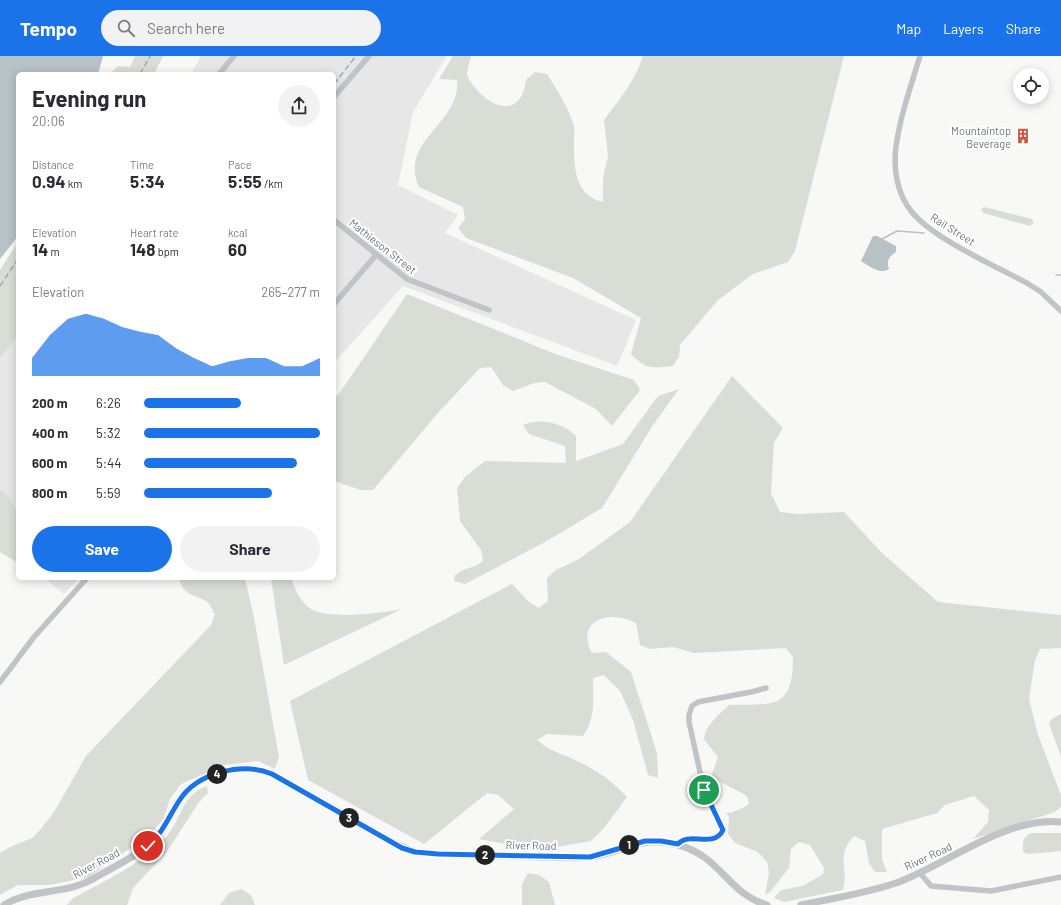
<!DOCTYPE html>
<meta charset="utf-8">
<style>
:root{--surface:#fff;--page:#f2f2f3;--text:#2b2b33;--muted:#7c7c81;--accent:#1a73e8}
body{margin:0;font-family:Barlow,sans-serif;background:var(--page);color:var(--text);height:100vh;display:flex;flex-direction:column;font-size:15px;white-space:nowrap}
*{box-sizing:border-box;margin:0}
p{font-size:13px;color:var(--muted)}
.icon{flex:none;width:22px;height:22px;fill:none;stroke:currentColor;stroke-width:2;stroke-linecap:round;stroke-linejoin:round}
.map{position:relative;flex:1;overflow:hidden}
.details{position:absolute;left:16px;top:16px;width:320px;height:508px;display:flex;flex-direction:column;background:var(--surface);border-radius:6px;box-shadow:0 2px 10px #0003}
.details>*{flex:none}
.tools{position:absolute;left:1013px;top:12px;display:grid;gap:8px}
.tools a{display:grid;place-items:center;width:36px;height:36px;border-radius:50%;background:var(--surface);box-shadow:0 2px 10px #0003;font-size:20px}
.pin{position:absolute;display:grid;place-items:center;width:34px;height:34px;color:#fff;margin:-17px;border:2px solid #fff;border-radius:50%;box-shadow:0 1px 4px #0007}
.km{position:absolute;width:20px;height:20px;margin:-10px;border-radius:50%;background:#222;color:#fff;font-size:11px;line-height:20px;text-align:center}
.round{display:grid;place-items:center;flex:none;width:42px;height:42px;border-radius:21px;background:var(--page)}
.head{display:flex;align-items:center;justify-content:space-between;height:68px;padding:0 16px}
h1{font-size:22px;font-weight:700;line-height:30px}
.stats{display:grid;grid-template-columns:repeat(3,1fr);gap:6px;height:68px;padding:4px 16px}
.stats div{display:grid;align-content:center}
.stats b{font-size:17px;font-weight:700}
.stats small{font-size:11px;font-weight:400}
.stats p{font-size:11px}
.chart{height:112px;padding:8px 16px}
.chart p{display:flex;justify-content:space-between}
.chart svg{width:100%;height:72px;margin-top:4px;fill:var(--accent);opacity:.7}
.primary-button{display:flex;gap:8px;margin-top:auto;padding:8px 16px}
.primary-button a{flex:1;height:46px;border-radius:24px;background:var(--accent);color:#fff;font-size:16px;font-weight:700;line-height:46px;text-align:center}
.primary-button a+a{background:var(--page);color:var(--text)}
ul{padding:0 16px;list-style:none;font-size:13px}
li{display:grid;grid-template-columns:64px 48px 1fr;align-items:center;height:30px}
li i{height:10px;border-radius:5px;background:var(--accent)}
header{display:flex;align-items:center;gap:24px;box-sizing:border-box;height:56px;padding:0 20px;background:var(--accent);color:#fff}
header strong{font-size:19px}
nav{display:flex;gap:22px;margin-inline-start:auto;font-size:14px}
.search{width:280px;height:36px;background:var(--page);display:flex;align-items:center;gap:10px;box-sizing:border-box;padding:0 14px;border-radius:22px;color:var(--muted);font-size:15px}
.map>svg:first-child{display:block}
.built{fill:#e6e7e6}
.green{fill:#d9ddd6}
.water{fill:#b7c2c6}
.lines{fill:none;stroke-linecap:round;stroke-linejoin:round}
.stream{stroke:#b7c2c6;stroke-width:1.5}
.minor{stroke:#c0c4c7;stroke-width:5.5}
.tertiary{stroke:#c0c4c7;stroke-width:7}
.rail{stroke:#a2a8ad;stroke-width:1.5;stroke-dasharray:6 3;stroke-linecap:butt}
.route-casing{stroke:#fff;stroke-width:8}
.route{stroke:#1a73e8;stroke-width:5}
.labels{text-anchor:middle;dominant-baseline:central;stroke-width:4;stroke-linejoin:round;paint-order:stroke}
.poi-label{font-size:11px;fill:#66757e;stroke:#fff;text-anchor:end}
.street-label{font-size:11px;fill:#66757e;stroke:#fff}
</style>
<header>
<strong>Tempo</strong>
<div class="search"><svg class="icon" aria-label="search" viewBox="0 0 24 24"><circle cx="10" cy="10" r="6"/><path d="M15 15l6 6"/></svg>Search here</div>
<nav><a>Map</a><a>Layers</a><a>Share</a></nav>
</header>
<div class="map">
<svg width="1061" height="849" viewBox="0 0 1061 849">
<rect width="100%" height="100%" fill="#f8f8f6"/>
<!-- built -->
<g class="built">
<path d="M 201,0 L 447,0 L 413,56 L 398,129 L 458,159 L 445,177 L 636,264 L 617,310 L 403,230 L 334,307 L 334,18 L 191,18 Z"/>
<path d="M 18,280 L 18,501 L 0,487 L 0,302 Z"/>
<path d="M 44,522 L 79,522 L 64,538 Z"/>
</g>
<!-- green -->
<g class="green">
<path d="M 135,0 L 163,0 L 154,18 L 110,18 L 118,10 L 130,11 Z"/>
<path d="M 453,0 L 471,0 C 470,5 467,13 467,18 C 468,24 474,30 477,34 C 497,56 522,58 526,24 L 535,16 L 547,18 C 557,34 567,49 573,67 C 575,72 574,80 574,85 C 574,111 574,139 603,146 L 603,122 L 608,100 L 604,64 C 619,44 636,24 643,0 L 844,0 L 795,195 L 788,206 L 753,218 L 718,244 L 680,289 L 679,301 L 673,310 C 652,312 646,314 631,298 L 641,262 L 573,222 L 466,182 L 458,172 L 465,163 L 463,151 L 419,131 C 398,84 462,67 457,24 L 439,23 Z"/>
<path d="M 984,151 L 1032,163 L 1034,167 L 1030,170 L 983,157 L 981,153 Z"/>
<path d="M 18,186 L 18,280 L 0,302 L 0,214 Z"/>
<path d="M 407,238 L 558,299 L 634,324 L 640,334 L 612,370 L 596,353 L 545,326 L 534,327 L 513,335 L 503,329 L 491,311 L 480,312 L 437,358 L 373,434 L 361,434 L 334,425 L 334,341 L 339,338 Z"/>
<path d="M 732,320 L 783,372 L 774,387 L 771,437 L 780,456 L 797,458 L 844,456 L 882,497 L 938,546 L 1061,559 L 1061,592 L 1040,593 L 1035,604 L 1029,643 L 1038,679 L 1061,739 L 1061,751 L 1055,756 L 973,783 L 988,766 L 989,754 L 974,740 L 945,749 L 937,757 L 882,773 L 882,804 L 887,816 L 875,816 L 869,807 L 865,785 L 854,780 C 835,800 849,811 843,834 L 784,846 L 774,842 L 781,834 L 803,830 L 823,818 L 824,812 L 810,789 L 799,786 L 791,793 L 789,812 L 770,836 L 765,839 L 769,817 L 767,806 L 758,796 L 735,787 L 728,778 L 729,761 L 726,757 C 735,756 742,753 749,748 L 748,742 L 744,738 L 714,723 L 712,718 L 718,701 L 704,683 C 705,669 720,658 729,649 C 774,648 793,654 793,601 L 786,592 L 694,597 L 673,591 L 650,593 L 640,589 L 636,567 C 612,553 574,563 592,597 L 606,596 L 631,616 L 657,697 L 658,722 L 648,719 L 633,664 L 620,635 L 604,619 L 593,622 C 593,643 596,662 583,680 L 547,678 L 537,684 C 549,695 563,698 577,705 C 598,715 611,724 627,741 L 604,772 L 591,785 L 539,794 L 479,783 L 514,753 L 498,739 L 487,737 L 424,788 L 308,724 L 290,645 L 512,528 L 528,545 L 539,552 L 548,545 L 547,522 L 556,514 L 579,503 L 630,466 Z"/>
<path d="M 679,333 L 653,369 L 602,452 L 547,485 L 465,528 L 454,525 L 455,519 C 464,512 475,512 483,505 L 481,494 L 460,465 L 457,432 L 465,421 L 485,405 L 566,407 L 565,390 L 529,378 L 523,369 C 539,361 564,367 576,380 L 576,405 L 623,388 L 658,340 Z"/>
<path d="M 0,434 C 24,447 18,483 18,507 L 0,496 Z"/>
<path d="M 179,522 L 245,522 L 254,562 L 279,701 L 275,713 L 258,705 L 225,709 L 181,728 L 170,743 L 163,764 L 149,779 L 89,821 L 49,829 L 18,829 L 0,839 L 0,797 L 10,791 L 32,782 L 40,774 L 54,756 L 86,700 L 211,569 L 215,558 C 213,556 212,552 210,549 C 201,537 185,545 179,522 Z"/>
<path d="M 271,522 L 291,522 C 295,533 299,543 308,551 C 325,565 381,557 402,553 L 284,609 Z"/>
<path d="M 1061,658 L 1061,701 L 1049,667 L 1053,662 Z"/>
<path d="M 207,730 L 208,737 L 199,746 L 166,797 L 133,832 L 127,849 L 67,849 L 72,843 C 104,825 141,809 166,781 C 183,762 180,740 207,730 Z"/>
<path d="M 1031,777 L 1061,777 L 1061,795 L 1028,798 L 1023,796 C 1023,787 1022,781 1031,777 Z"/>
<path d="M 528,817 L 539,819 L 549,826 L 555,849 L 522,849 L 522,828 Z"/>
<path d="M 241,833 L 251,839 L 255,849 L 220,849 L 229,837 Z"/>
</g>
<!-- water -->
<g class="water">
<path d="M 0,0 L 103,0 L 98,18 L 18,18 L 18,180 L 0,203 Z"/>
<path d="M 873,180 L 877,180 L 896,190 L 896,196 C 889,200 886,205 889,213 C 880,219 869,210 861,205 Z"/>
</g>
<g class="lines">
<!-- stream -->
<g class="stream">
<path d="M 882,183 L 897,175 L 924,177"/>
<path d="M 1056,219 L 1061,219"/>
</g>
<!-- minor -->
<g class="minor">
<path d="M 920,0 C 911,30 900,60 896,91 C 893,113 897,137 911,155 C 932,182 995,210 1027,227 L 1041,236 L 1061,255"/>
<path d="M 219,18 L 234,0"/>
<path d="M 334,41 L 369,0"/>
<path d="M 334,164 L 407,223 L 489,254"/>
<path d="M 334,248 L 376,199"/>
<path d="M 0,626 L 34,581 L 87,522"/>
<path d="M 677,788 C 689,775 714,793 723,774 L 704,734 L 689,666 L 689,659 L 692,650 L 698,646 L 751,636 L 766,632"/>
<path d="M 920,817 L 931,830 L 991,835 L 1061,821"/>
</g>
<!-- tertiary -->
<g class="tertiary">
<path d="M 4,849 C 31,832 63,839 91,824 C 111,812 136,801 153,785 C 166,773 170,758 179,744 C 198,716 243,706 272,718 L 394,787 L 415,796 L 437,798 C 472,799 506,800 541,801 C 557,801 574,803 590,801 C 624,797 640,778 678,789 C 721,800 728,838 767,849"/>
<path d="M 801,849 C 834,842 868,837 899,826 C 949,807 1007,760 1061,766"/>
</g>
<!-- rail -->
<g class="rail">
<path d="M 140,18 L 150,0"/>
<path d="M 334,28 L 356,0"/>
<path d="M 0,230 L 18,203"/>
</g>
</g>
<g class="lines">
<defs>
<path id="route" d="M 148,790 C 164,775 168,762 179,745 C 197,716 243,706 272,718 L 402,792 L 415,796 L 438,798 L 590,801 L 645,785 L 661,785 L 678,788 C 689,775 714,793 723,774 L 704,734"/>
</defs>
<!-- route casing -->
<use href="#route" class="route-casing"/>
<!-- route -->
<use href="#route" class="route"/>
</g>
<!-- icons -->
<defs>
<symbol id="building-bare" viewBox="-9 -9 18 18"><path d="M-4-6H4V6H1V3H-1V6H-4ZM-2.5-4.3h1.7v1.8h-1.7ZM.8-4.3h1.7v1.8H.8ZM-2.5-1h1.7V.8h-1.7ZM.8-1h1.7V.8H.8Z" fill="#d2553d" stroke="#fff" stroke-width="2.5" paint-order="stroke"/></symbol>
</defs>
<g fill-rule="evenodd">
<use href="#building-bare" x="1012" y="69" width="22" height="22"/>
</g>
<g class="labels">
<!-- poi labels -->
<g class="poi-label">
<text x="1011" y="74">Mountaintop<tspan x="1011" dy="13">Beverage</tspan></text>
</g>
<!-- street labels -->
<g class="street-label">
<text transform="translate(953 173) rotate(32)">Rail Street</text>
<text transform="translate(383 190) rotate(38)">Mathieson Street</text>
<text transform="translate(531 789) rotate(1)">River Road</text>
<text transform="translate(928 800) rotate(-25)">River Road</text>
<text transform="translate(96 807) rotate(-28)">River Road</text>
</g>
</g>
</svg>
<div class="tools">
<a><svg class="icon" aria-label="locate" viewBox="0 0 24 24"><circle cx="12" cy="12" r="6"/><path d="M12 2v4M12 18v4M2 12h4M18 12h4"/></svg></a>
</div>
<div class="pin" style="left:704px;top:734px;background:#1e9e55"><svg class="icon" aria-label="arrive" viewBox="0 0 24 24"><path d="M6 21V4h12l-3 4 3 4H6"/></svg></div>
<div class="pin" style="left:148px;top:790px;background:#d93025"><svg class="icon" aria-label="check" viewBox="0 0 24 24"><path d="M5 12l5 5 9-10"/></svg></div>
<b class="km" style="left:629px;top:789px">1</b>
<b class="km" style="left:485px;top:799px">2</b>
<b class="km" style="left:349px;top:762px">3</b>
<b class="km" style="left:217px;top:718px">4</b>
<section class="details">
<div class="head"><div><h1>Evening run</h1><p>20:06</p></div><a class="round"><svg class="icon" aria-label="share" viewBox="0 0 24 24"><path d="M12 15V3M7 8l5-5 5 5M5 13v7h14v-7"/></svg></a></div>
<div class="stats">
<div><p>Distance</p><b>0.94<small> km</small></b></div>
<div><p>Time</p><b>5:34</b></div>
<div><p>Pace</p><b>5:55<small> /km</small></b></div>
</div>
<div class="stats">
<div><p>Elevation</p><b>14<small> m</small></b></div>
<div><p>Heart rate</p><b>148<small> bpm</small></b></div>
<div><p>kcal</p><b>60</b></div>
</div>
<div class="chart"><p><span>Elevation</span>265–277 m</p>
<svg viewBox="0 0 160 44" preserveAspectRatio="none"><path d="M0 44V33L10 19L20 9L30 6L40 9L50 14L60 17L70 19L80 27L90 33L100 38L110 35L120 33L130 33L140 38L150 38L160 33V44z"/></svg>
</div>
<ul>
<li><b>200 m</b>6:26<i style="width:55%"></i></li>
<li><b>400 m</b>5:32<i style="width:100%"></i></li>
<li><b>600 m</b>5:44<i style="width:87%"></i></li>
<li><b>800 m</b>5:59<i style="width:73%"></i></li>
</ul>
<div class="primary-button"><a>Save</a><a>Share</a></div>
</section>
</div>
